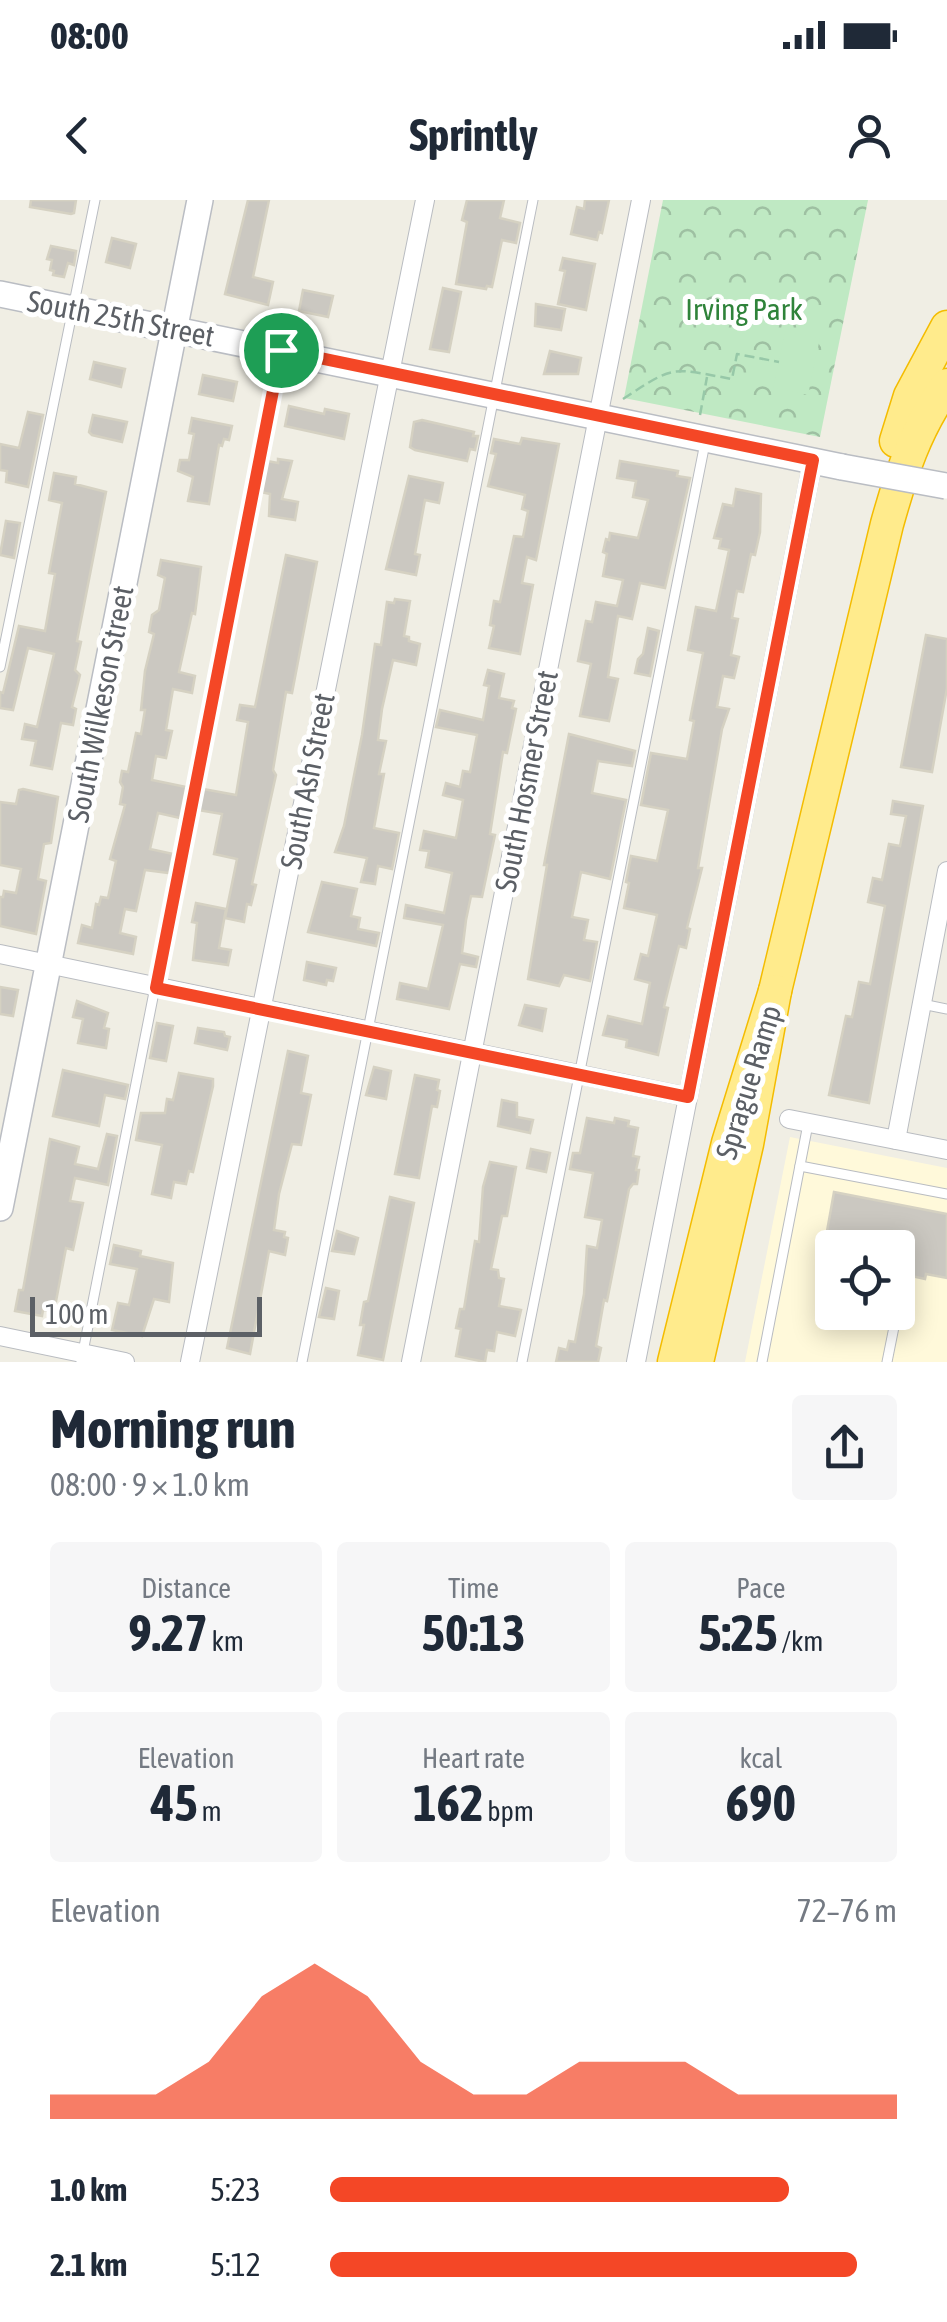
<!DOCTYPE html>
<meta charset="utf-8">
<style>
:root{--surface:#fff;--page:#f6f6f7;--text:#1f2937;--muted:#747a83;--accent:#f44726}
body{margin:0;font-family:"Asap Condensed",sans-serif;background:var(--page);color:var(--text);height:100vh;display:flex;flex-direction:column;font-size:38px;white-space:nowrap}
*{box-sizing:border-box;margin:0}
p{font-size:32px;color:var(--muted)}
.icon{flex:none;width:55px;height:55px;fill:none;stroke:currentColor;stroke-width:2;stroke-linecap:round;stroke-linejoin:round}
.map{position:relative;height:1162px;overflow:hidden}
.drawer{display:flex;flex-direction:column;background:var(--surface);flex:1}
.drawer>*{flex:none}
.fabs{position:absolute;left:815px;top:1030px;display:grid;gap:20px}
.fabs a{display:grid;place-items:center;width:100px;height:100px;border-radius:10px;background:var(--surface);box-shadow:0 5px 25px #0003;font-size:50px}
.scale{position:absolute;left:30px;bottom:25px;width:232px;box-sizing:border-box;padding-left:10px;border:5px solid #5c6066;border-top:0;font-size:28px;line-height:35px;white-space:nowrap;color:#5c6066;-webkit-text-stroke:8px #fff;paint-order:stroke}
.pin{position:absolute;display:grid;place-items:center;width:85px;height:85px;color:#fff;margin:-42px;border:5px solid #fff;border-radius:50%;box-shadow:0 2px 10px #0007}
.round{display:grid;place-items:center;flex:none;width:105px;height:105px;border-radius:10px;background:var(--page)}
.overview{display:flex;align-items:center;justify-content:space-between;height:170px;padding:0 50px}
h1{font-size:55px;font-weight:700;line-height:75px}
.metrics{display:grid;grid-template-columns:repeat(3,1fr);gap:15px;height:170px;padding:10px 50px}
.metrics div{display:grid;align-content:center;border-radius:10px;background:var(--page);text-align:center}
.metrics b{font-size:50px;font-weight:700}
.metrics small{font-size:28px;font-weight:400}
.metrics p{font-size:28px}
.chart{height:280px;padding:20px 50px}
.chart p{display:flex;justify-content:space-between}
.chart svg{width:100%;height:180px;margin-top:10px;fill:var(--accent);opacity:.7}
ul{padding:0 50px;list-style:none;font-size:32px}
li{display:grid;grid-template-columns:160px 120px 1fr;align-items:center;height:75px}
li i{height:25px;border-radius:12px;background:var(--accent)}
.status{display:flex;justify-content:space-between;align-items:center;height:70px;padding:0 50px;background:var(--surface);direction:ltr}
.status svg{height:28px;fill:currentColor}
header{display:flex;justify-content:space-between;align-items:center;height:130px;padding:0 50px;background:var(--surface);font-size:45px;font-weight:700}
.map>svg:first-child{display:block}
.commercial{fill:#fff9da;fill-rule:evenodd}
.park{fill:url(#park-crowns)}
.pitch{fill:#bfe9c3}
.building{fill:#cbc8c1;stroke:#d5d1c2;stroke-width:2.5}
.lines{fill:none;stroke-linecap:round;stroke-linejoin:round}
.lane-casing{stroke:#b9bcc1;stroke-width:11}
.street-casing{stroke:#b9bcc1;stroke-width:20}
.secondary-casing{stroke:#babdc3;stroke-width:28}
.highway-casing{stroke:#f4bc00;stroke-width:35}
.path{stroke:#97c8a8;stroke-width:2.5;stroke-dasharray:10 5;stroke-linecap:butt}
.lane{stroke:#fff;stroke-width:9}
.street{stroke:#fff;stroke-width:18}
.secondary{stroke:#fff;stroke-width:25}
.highway{stroke:#ffeb8c;stroke-width:32}
.secondary-bridge-casing{stroke:#babdc3;stroke-width:28;stroke-linecap:butt}
.secondary-bridge{stroke:#fff;stroke-width:25}
.route-casing{stroke:#fff;stroke-width:20}
.route{stroke:#f44726;stroke-width:12}
.labels{text-anchor:middle;dominant-baseline:central;stroke-width:10;stroke-linejoin:round;paint-order:stroke}
.park-label{font-size:30px;fill:#2f833a;stroke:#fff}
.street-label{font-size:30px;fill:#5c6066;stroke:#fff}
</style>
<div class="status"><b>08:00</b><svg viewBox="0 0 49 12"><path d="M0 12V9h3v3zM5 12V6h3v6zM10 12V3h3v9zM15 12V0h3v12zM26 1h20v11H26zM47 4h2v5h-2z"/></svg></div>
<header><svg class="icon" aria-label="back" viewBox="0 0 24 24"><path d="M15 5l-7 7 7 7"/></svg>Sprintly<svg class="icon" aria-label="person" viewBox="0 0 24 24"><circle cx="12" cy="8" r="4"/><path d="M4 21q1-7 8-7t8 7"/></svg></header>
<div class="map">
<svg width="947" height="1162" viewBox="0 0 947 1162">
<defs>
<pattern id="park-crowns" width="20" height="18" patternUnits="userSpaceOnUse" patternTransform="scale(2.5)"><rect width="20" height="18" fill="#bfe9c3"/><path d="M2 6a3 3 0 1 1 6 0M12 15a3 3 0 1 1 6 0" fill="none" stroke="#9ec0a2"/></pattern>
</defs>
<rect width="100%" height="100%" fill="#f0eee4"/>
<!-- commercial -->
<path class="commercial" d="M 790,937 L 947,968 L 947,1162 L 745,1162 ZM 832,1048 L 898,1048 L 898,1112 L 832,1112 Z"/>
<!-- park -->
<path class="park" d="M 663,0 L 868,0 L 820,237 L 624,198 Z"/>
<!-- pitch -->
<path class="pitch" d="M 785,131 L 820,138 L 808,195 L 773,188 Z"/>
<!-- building -->
<g class="building">
<path d="M 31,0 L 76,0 L 74,13 L 71,14 L 30,7 Z"/>
<path d="M 248,0 L 269,0 L 253,77 L 273,82 L 268,105 L 225,94 Z"/>
<path d="M 467,0 L 504,0 L 500,18 L 520,23 L 516,43 L 502,40 L 492,87 L 487,86 L 486,89 L 456,84 L 467,22 L 462,20 Z"/>
<path d="M 585,0 L 609,0 L 602,33 L 599,32 L 597,40 L 571,34 L 577,7 L 584,9 Z"/>
<path d="M 112,38 L 136,44 L 130,68 L 106,62 Z"/>
<path d="M 51,46 L 76,51 L 74,65 L 68,63 L 64,77 L 53,75 L 54,71 L 50,70 L 52,60 L 47,59 Z"/>
<path d="M 563,58 L 595,64 L 586,110 L 558,104 L 565,71 L 560,70 Z"/>
<path d="M 443,88 L 461,92 L 449,152 L 430,149 Z"/>
<path d="M 303,90 L 333,96 L 328,117 L 299,111 Z"/>
<path d="M 536,104 L 565,109 L 561,130 L 535,126 Z"/>
<path d="M 550,151 L 581,158 L 578,174 L 544,174 Z"/>
<path d="M 94,162 L 125,169 L 121,187 L 90,179 Z"/>
<path d="M 203,175 L 237,182 L 233,201 L 199,194 Z"/>
<path d="M 289,206 L 324,214 L 325,209 L 349,214 L 344,239 L 285,226 Z"/>
<path d="M 28,212 L 43,215 L 28,287 L 6,282 L 7,271 L 0,270 L 0,244 L 19,248 Z"/>
<path d="M 93,215 L 127,222 L 122,242 L 92,235 L 89,232 Z"/>
<path d="M 192,218 L 232,226 L 229,240 L 224,239 L 222,246 L 219,245 L 209,304 L 188,301 L 193,277 L 178,271 L 180,260 L 189,260 L 194,234 L 189,233 Z"/>
<path d="M 422,220 L 474,232 L 473,236 L 478,236 L 475,250 L 470,249 L 467,261 L 415,250 L 410,247 L 414,222 Z"/>
<path d="M 522,238 L 559,244 L 536,360 L 527,357 L 522,383 L 533,385 L 520,454 L 489,448 L 494,426 L 490,425 L 494,401 L 500,402 L 514,336 L 523,337 L 528,311 L 522,309 L 525,295 L 488,286 L 496,254 L 491,253 L 494,239 L 520,244 Z"/>
<path d="M 278,259 L 292,261 L 282,299 L 298,302 L 295,320 L 269,316 L 270,294 L 261,292 L 267,261 L 278,263 Z"/>
<path d="M 620,261 L 678,271 L 677,276 L 690,278 L 665,388 L 640,383 L 632,419 L 618,416 L 608,477 L 618,479 L 609,521 L 580,516 L 591,464 L 578,461 L 586,421 L 592,422 L 596,402 L 617,406 L 623,380 L 603,376 L 607,354 L 603,352 L 606,339 L 609,340 L 610,333 L 638,338 L 648,300 L 633,297 L 636,281 L 617,278 Z"/>
<path d="M 54,273 L 76,277 L 75,284 L 106,292 L 77,441 L 81,442 L 75,470 L 80,475 L 72,507 L 76,509 L 73,525 L 61,523 L 52,569 L 31,565 L 36,541 L 22,539 L 25,524 L 37,527 L 54,454 L 28,448 L 13,510 L 0,508 L 0,492 L 3,493 L 19,426 L 45,431 L 55,374 L 49,373 L 62,303 L 49,300 Z"/>
<path d="M 409,276 L 443,283 L 439,303 L 425,300 L 415,354 L 420,355 L 416,375 L 386,369 Z"/>
<path d="M 736,289 L 761,294 L 760,332 L 755,355 L 751,354 L 743,392 L 737,391 L 732,418 L 738,419 L 731,455 L 739,457 L 734,478 L 723,476 L 717,507 L 729,509 L 722,529 L 698,668 L 702,668 L 687,728 L 690,729 L 686,748 L 679,746 L 664,807 L 668,808 L 658,855 L 626,847 L 627,840 L 603,835 L 608,816 L 642,824 L 650,783 L 635,779 L 641,754 L 648,756 L 657,715 L 624,708 L 629,683 L 626,682 L 631,656 L 657,661 L 668,610 L 641,605 L 651,553 L 687,559 L 694,521 L 690,520 L 703,453 L 688,450 L 696,407 L 716,411 L 729,350 L 719,348 L 721,339 L 714,338 L 723,304 L 733,306 Z"/>
<path d="M 6,321 L 20,323 L 14,358 L 0,355 Z"/>
<path d="M 286,355 L 317,362 L 292,493 L 286,492 L 273,570 L 276,575 L 252,684 L 256,685 L 251,705 L 247,704 L 244,722 L 225,718 L 237,659 L 214,654 L 222,614 L 198,610 L 203,589 L 236,595 L 248,522 L 237,520 L 240,505 L 255,507 Z"/>
<path d="M 161,360 L 201,367 L 195,414 L 192,413 L 179,472 L 195,476 L 192,493 L 173,489 L 166,530 L 172,531 L 166,558 L 156,556 L 152,580 L 186,587 L 180,618 L 158,613 L 150,649 L 173,654 L 169,673 L 145,670 L 136,711 L 125,709 L 120,733 L 136,737 L 133,754 L 78,743 L 82,725 L 92,728 L 96,704 L 99,705 L 101,697 L 108,698 L 116,661 L 110,659 L 125,605 L 120,604 L 123,587 L 120,582 L 122,571 L 128,572 L 136,533 L 141,534 L 145,510 L 141,510 L 145,471 L 154,434 L 149,432 L 152,415 L 159,410 L 165,378 L 158,375 Z"/>
<path d="M 395,399 L 410,401 L 404,436 L 409,437 L 409,441 L 420,444 L 416,465 L 393,460 L 382,509 L 378,540 L 386,541 L 379,574 L 384,574 L 374,628 L 399,633 L 392,669 L 378,666 L 375,684 L 361,682 L 367,658 L 335,652 L 344,626 L 362,535 L 375,444 L 381,445 L 387,402 L 394,403 Z"/>
<path d="M 648,428 L 659,431 L 650,476 L 635,473 L 638,459 L 643,454 Z"/>
<path d="M 926,435 L 947,439 L 947,488 L 932,572 L 901,567 Z"/>
<path d="M 488,470 L 504,474 L 499,498 L 514,501 L 512,508 L 516,509 L 507,553 L 503,552 L 490,634 L 495,635 L 482,697 L 471,696 L 466,720 L 462,753 L 478,757 L 476,767 L 460,764 L 449,809 L 397,799 L 400,783 L 428,789 L 443,725 L 404,718 L 406,705 L 444,713 L 452,673 L 426,667 L 429,651 L 420,650 L 424,631 L 456,638 L 463,600 L 443,595 L 446,583 L 460,587 L 463,571 L 470,572 L 477,535 L 436,527 L 440,510 L 483,520 L 489,486 L 484,485 Z"/>
<path d="M 569,534 L 635,551 L 632,566 L 598,561 L 592,593 L 626,600 L 610,679 L 581,672 L 572,717 L 588,720 L 584,740 L 597,742 L 590,781 L 564,775 L 559,786 L 528,779 L 547,665 L 544,665 Z"/>
<path d="M 23,589 L 58,597 L 51,643 L 44,644 L 38,679 L 46,681 L 36,734 L 0,726 L 0,697 L 3,697 L 4,691 L 16,693 L 21,669 L 0,665 L 0,602 L 16,604 L 19,590 Z"/>
<path d="M 893,601 L 923,606 L 869,903 L 829,895 L 846,816 L 852,817 L 859,782 L 870,784 L 885,706 L 868,702 L 873,678 L 882,680 L 889,644 L 900,646 L 906,616 L 891,614 Z"/>
<path d="M 322,682 L 357,689 L 351,716 L 360,718 L 358,729 L 379,733 L 376,746 L 308,732 Z"/>
<path d="M 196,703 L 226,709 L 219,748 L 231,750 L 228,765 L 193,760 L 197,723 L 192,722 Z"/>
<path d="M 307,762 L 336,768 L 333,781 L 327,780 L 326,785 L 304,780 Z"/>
<path d="M 0,787 L 18,790 L 13,816 L 0,814 Z"/>
<path d="M 77,801 L 108,813 L 104,828 L 109,829 L 106,848 L 78,843 L 83,819 L 73,817 Z"/>
<path d="M 525,805 L 546,809 L 542,831 L 519,825 Z"/>
<path d="M 157,823 L 173,826 L 166,861 L 150,858 Z"/>
<path d="M 198,828 L 224,832 L 225,836 L 230,837 L 227,850 L 195,843 Z"/>
<path d="M 288,851 L 308,856 L 301,893 L 311,895 L 301,945 L 292,944 L 279,994 L 274,1030 L 285,1032 L 284,1037 L 288,1038 L 285,1055 L 269,1051 L 250,1154 L 227,1148 Z"/>
<path d="M 374,867 L 391,871 L 386,899 L 366,895 Z"/>
<path d="M 63,870 L 128,885 L 125,899 L 105,895 L 99,926 L 53,916 Z"/>
<path d="M 179,873 L 213,879 L 213,886 L 193,972 L 189,971 L 186,984 L 174,982 L 171,998 L 152,994 L 162,945 L 136,940 L 141,913 L 165,913 L 167,899 L 173,900 Z"/>
<path d="M 415,875 L 439,880 L 437,890 L 440,891 L 437,907 L 432,906 L 419,978 L 395,974 Z"/>
<path d="M 502,900 L 517,903 L 517,917 L 533,920 L 530,933 L 498,926 Z"/>
<path d="M 587,918 L 614,923 L 615,918 L 629,921 L 628,926 L 638,928 L 633,956 L 639,957 L 636,970 L 639,970 L 637,984 L 633,984 L 629,989 L 607,1101 L 604,1100 L 596,1146 L 601,1148 L 598,1162 L 556,1162 L 559,1148 L 567,1150 L 569,1141 L 575,1142 L 584,1094 L 587,1046 L 597,1048 L 602,1020 L 585,1017 L 593,973 L 570,969 L 573,953 L 580,953 Z"/>
<path d="M 107,934 L 117,936 L 108,985 L 75,978 L 70,1001 L 83,1003 L 73,1050 L 66,1048 L 54,1112 L 43,1110 L 42,1116 L 15,1111 L 19,1090 L 23,1090 L 50,939 L 79,947 L 75,964 L 98,969 Z"/>
<path d="M 531,949 L 550,953 L 546,972 L 527,968 Z"/>
<path d="M 490,962 L 516,967 L 507,1016 L 502,1016 L 491,1069 L 498,1070 L 499,1078 L 504,1079 L 499,1106 L 521,1110 L 515,1136 L 497,1132 L 494,1151 L 487,1150 L 485,1162 L 456,1156 L 461,1129 L 456,1128 L 460,1109 L 464,1109 L 475,1041 L 479,1042 L 483,987 Z"/>
<path d="M 834,992 L 947,1014 L 947,1078 L 926,1074 L 925,1079 L 898,1073 L 898,1048 L 824,1048 Z"/>
<path d="M 390,997 L 414,1003 L 383,1160 L 358,1155 L 364,1125 L 360,1125 L 364,1102 L 368,1101 Z"/>
<path d="M 337,1031 L 358,1038 L 354,1054 L 332,1051 Z"/>
<path d="M 114,1045 L 141,1051 L 140,1056 L 173,1063 L 169,1102 L 154,1099 L 142,1136 L 112,1130 L 118,1103 L 129,1105 L 137,1069 L 110,1064 Z"/>
<path d="M 326,1088 L 339,1091 L 334,1119 L 319,1117 Z"/>
</g>
<g class="lines">
<defs>
<g id="lane">
<path d="M 0,467 L 95,0"/>
<path d="M 922,804 L 947,809"/>
<path d="M 800,966 L 947,994"/>
<path d="M 898,1109 L 900,1098"/>
<path d="M 81,1162 L 280,154"/>
<path d="M 302,1162 L 533,0"/>
<path d="M 522,1162 L 705,243"/>
<path d="M 762,1162 L 808,924"/>
<path d="M 887,1162 L 897,1112"/>
</g>
<g id="street">
<path d="M 0,754 L 688,897"/>
<path d="M 789,919 L 947,950"/>
<path d="M 896,940 L 947,671"/>
<path d="M 0,1136 L 125,1162"/>
<path d="M 190,1162 L 425,0"/>
<path d="M 411,1162 L 641,0"/>
<path d="M 636,1162 L 813,260"/>
</g>
<g id="secondary">
<path d="M 0,94 L 842,267"/>
<path d="M 0,1008 L 200,0"/>
</g>
<g id="highway">
<path d="M 896,241 L 910,196 L 947,127"/>
<path d="M 775,791 L 887,324 C 901,274 916,227 947,185"/>
<path d="M 674,1162 L 728,943 L 775,791 L 747,944 L 697,1162"/>
</g>
</defs>
<!-- lane casing -->
<use href="#lane" class="lane-casing"/>
<!-- street casing -->
<use href="#street" class="street-casing"/>
<!-- secondary casing -->
<use href="#secondary" class="secondary-casing"/>
<!-- highway casing -->
<use href="#highway" class="highway-casing"/>
<!-- path -->
<g class="path">
<path d="M 623,199 C 676,164 671,168 732,179 L 737,154 L 779,162"/>
<path d="M 700,215 L 707,177"/>
</g>
<!-- lane -->
<use href="#lane" class="lane"/>
<!-- street -->
<use href="#street" class="street"/>
<!-- secondary -->
<use href="#secondary" class="secondary"/>
<!-- highway -->
<use href="#highway" class="highway"/>
<defs>
<path id="secondary-bridge" d="M 842,267 L 946,286"/>
</defs>
<!-- secondary-bridge casing -->
<use href="#secondary-bridge" class="secondary-bridge-casing"/>
<!-- secondary-bridge -->
<use href="#secondary-bridge" class="secondary-bridge"/>
</g>
<g class="lines">
<defs>
<path id="route" d="M 281,150 L 813,260 L 688,897 L 156,788 Z"/>
</defs>
<!-- route casing -->
<use href="#route" class="route-casing"/>
<!-- route -->
<use href="#route" class="route"/>
</g>
<g class="labels">
<!-- park labels -->
<g class="park-label">
<text x="744" y="109">Irving Park</text>
</g>
<!-- street labels -->
<g class="street-label">
<text transform="translate(121 118) rotate(11)">South 25th Street</text>
<text transform="translate(100 504) rotate(-79)">South Wilkeson Street</text>
<text transform="translate(307 581) rotate(-79)">South Ash Street</text>
<text transform="translate(526 581) rotate(-79)">South Hosmer Street</text>
<text transform="translate(748 882) rotate(-73)">Sprague Ramp</text>
</g>
</g>
</svg>
<div class="fabs">
<a><svg class="icon" aria-label="locate" viewBox="0 0 24 24"><circle cx="12" cy="12" r="6"/><path d="M12 2v4M12 18v4M2 12h4M18 12h4"/></svg></a>
</div>
<div class="scale">100 m</div>
<div class="pin" style="left:281px;top:150px;background:#1e9e55"><svg class="icon" aria-label="arrive" viewBox="0 0 24 24"><path d="M6 21V4h12l-3 4 3 4H6"/></svg></div>
</div>
<section class="drawer">
<div class="overview"><div><h1>Morning run</h1><p>08:00 · 9 × 1.0 km</p></div><a class="round"><svg class="icon" aria-label="share" viewBox="0 0 24 24"><path d="M12 15V3M7 8l5-5 5 5M5 13v7h14v-7"/></svg></a></div>
<div class="metrics">
<div><p>Distance</p><b>9.27<small> km</small></b></div>
<div><p>Time</p><b>50:13</b></div>
<div><p>Pace</p><b>5:25<small> /km</small></b></div>
</div>
<div class="metrics">
<div><p>Elevation</p><b>45<small> m</small></b></div>
<div><p>Heart rate</p><b>162<small> bpm</small></b></div>
<div><p>kcal</p><b>690</b></div>
</div>
<div class="chart"><p><span>Elevation</span>72–76 m</p>
<svg viewBox="0 0 160 44" preserveAspectRatio="none"><path d="M0 44V38L10 38L20 38L30 30L40 14L50 6L60 14L70 30L80 38L90 38L100 30L110 30L120 30L130 38L140 38L150 38L160 38V44z"/></svg>
</div>
<ul>
<li><b>1.0 km</b>5:23<i style="width:81%"></i></li>
<li><b>2.1 km</b>5:12<i style="width:93%"></i></li>
</ul>
</section>
